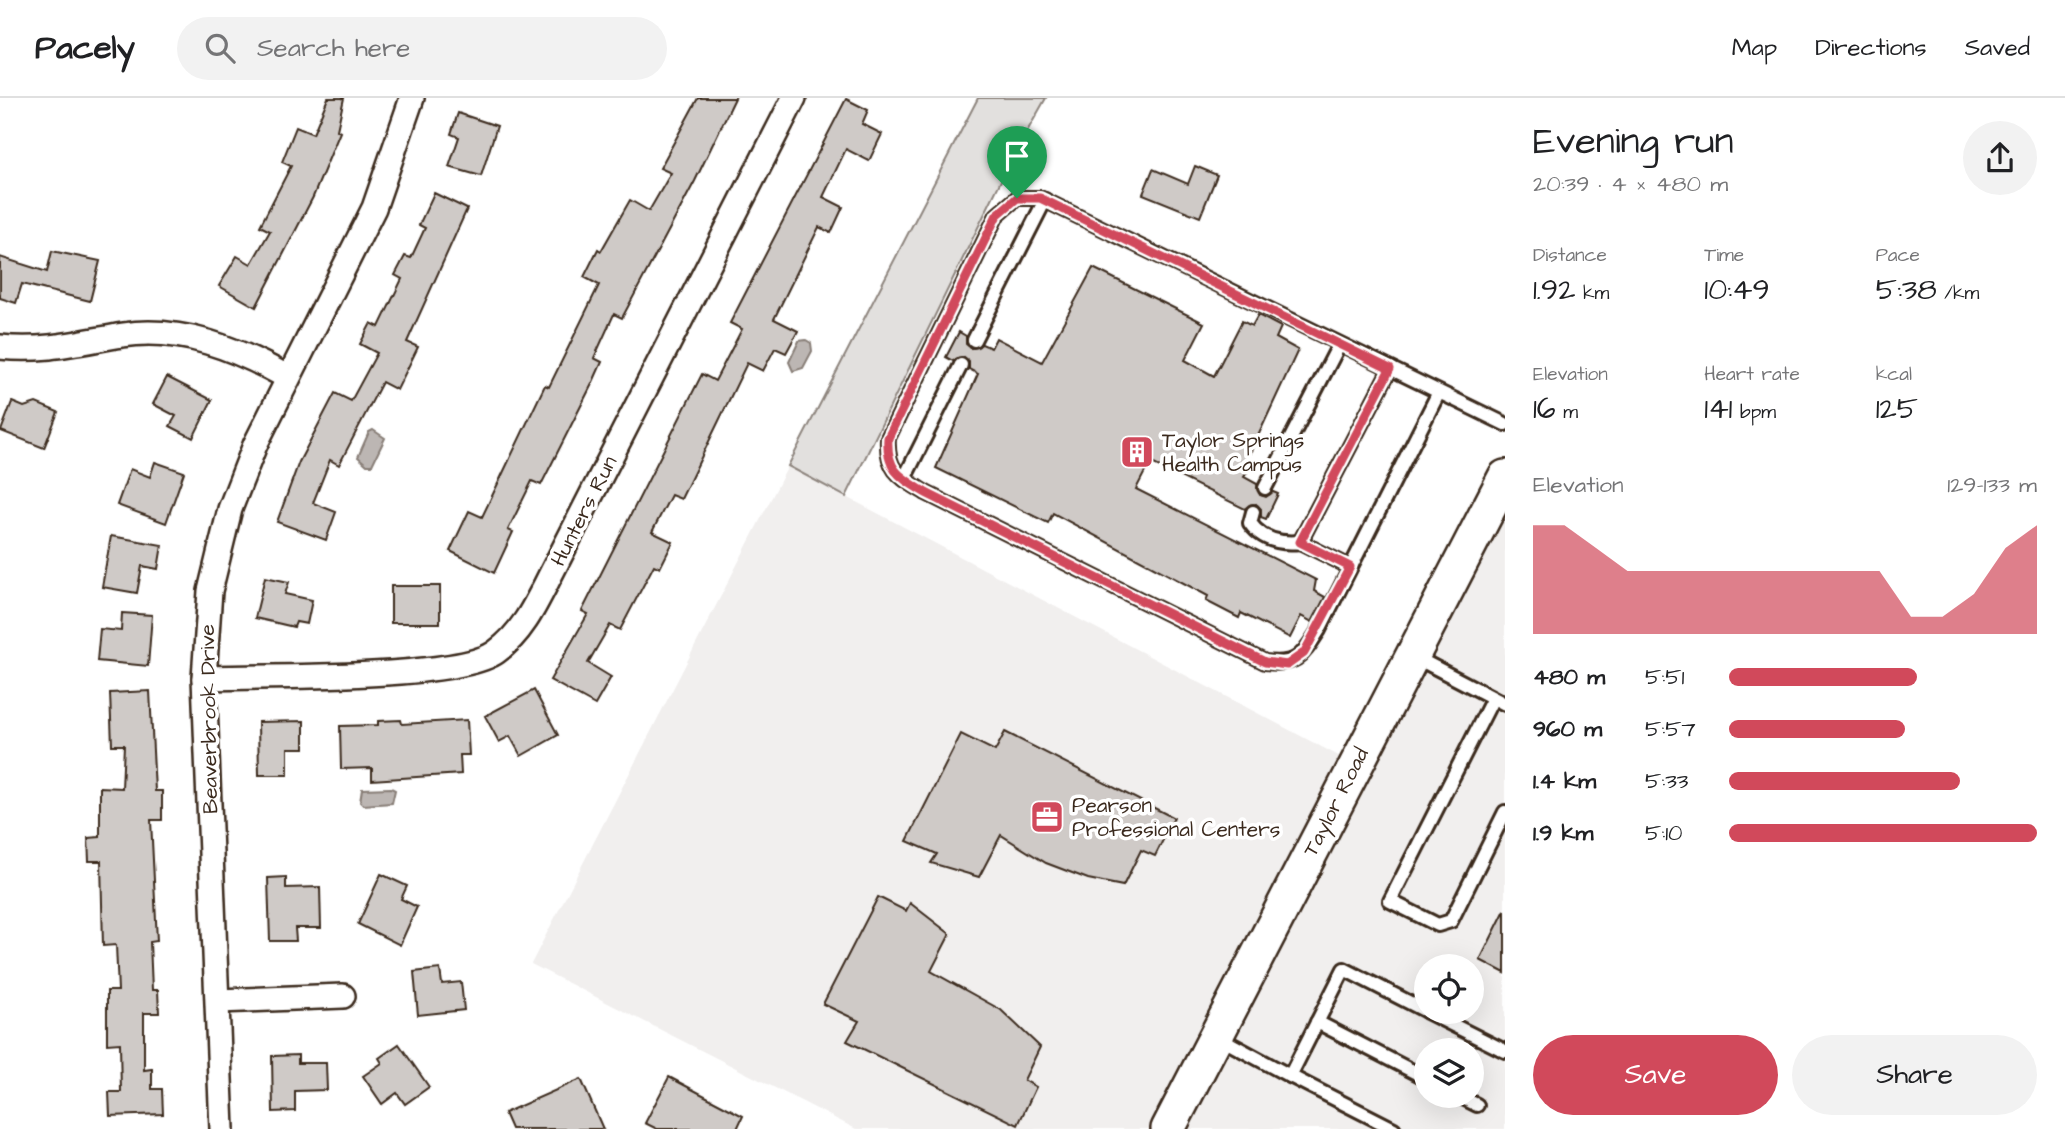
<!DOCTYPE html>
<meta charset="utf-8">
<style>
:root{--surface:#fff;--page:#f2f2f2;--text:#202124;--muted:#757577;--line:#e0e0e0;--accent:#d1495b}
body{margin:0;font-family:"Architects Daughter",sans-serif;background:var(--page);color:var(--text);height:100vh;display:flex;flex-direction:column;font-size:26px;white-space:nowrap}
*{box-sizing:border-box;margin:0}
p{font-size:23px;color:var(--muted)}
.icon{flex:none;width:38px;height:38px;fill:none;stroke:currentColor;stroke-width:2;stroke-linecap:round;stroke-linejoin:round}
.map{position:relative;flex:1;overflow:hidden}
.details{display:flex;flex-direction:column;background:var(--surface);width:560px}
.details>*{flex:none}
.fabs{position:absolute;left:1414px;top:856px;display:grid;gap:14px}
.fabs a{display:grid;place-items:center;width:70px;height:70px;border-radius:50%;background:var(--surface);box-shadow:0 7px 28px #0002;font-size:35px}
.pin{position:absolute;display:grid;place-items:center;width:60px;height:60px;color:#fff;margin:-72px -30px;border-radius:50% 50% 50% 0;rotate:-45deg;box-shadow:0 0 7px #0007}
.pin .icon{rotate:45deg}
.round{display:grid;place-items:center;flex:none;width:74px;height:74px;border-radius:37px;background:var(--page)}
.headline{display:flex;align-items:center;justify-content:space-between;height:119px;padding:0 28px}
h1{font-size:38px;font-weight:600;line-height:52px}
.stats{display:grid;grid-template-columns:repeat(3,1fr);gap:10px;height:119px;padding:7px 28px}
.stats div{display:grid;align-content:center}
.stats b{font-size:30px;font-weight:600}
.stats small{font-size:19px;font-weight:400}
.stats p{font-size:19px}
.chart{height:196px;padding:14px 28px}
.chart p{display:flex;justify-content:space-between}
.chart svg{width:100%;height:126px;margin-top:7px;fill:var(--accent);opacity:.7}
.button{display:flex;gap:14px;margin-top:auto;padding:14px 28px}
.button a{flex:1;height:80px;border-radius:42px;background:var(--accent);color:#fff;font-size:28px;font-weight:600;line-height:80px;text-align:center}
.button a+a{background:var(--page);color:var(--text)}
ul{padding:0 28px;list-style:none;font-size:23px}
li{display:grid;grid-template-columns:112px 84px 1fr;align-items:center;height:52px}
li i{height:18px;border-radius:9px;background:var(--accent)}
header{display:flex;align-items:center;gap:42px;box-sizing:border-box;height:98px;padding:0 35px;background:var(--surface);border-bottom:2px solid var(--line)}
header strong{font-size:33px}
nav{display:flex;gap:38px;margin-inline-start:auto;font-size:24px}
.search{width:490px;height:63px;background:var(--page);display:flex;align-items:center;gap:18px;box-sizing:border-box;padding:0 24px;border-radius:38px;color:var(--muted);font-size:26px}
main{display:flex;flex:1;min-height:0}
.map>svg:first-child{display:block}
.built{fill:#f1efee;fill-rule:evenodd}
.green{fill:#e2e0de;stroke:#8e857e;stroke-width:2}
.water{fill:#bcb6b3;stroke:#887e77;stroke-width:2}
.building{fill:#cfcac7;stroke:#3b2a1e;stroke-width:2}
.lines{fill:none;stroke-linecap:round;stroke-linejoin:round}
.lane-casing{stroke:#3b2a1e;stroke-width:18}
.street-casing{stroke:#3b2a1e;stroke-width:28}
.secondary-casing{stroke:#3b2a1e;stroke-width:38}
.lane{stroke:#fff;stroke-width:12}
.street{stroke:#fff;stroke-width:23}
.secondary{stroke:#fff;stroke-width:33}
.route-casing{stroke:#fff;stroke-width:14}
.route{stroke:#d1495b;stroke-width:9}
.labels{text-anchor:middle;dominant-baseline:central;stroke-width:7;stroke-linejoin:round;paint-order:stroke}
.poi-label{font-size:21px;fill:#3b2a1e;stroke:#fff;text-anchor:start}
.street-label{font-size:21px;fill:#3b2a1e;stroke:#fff}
</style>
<header>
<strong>Pacely</strong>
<div class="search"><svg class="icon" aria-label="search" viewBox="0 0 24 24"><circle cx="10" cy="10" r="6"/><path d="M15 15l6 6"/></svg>Search here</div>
<nav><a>Map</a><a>Directions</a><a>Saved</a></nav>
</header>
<main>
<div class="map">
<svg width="1505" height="1031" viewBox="0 0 1505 1031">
<rect width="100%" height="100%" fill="#fff"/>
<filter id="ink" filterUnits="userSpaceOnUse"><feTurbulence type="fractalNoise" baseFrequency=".0143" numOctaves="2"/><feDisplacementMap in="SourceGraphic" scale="14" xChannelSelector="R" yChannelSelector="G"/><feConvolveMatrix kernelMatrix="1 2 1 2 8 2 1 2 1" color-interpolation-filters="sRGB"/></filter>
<g filter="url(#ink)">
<!-- built -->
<path class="built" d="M 788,368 L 1371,675 L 1505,407 L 1505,1031 L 856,1031 L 531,866 ZM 1426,868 L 1472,868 L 1472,914 L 1426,914 ZM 1426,952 L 1472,952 L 1472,998 L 1426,998 Z"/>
<!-- green -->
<path class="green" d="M 978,0 L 1046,0 L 1013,58 L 846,399 L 788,368 Z"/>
<!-- water -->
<g class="water">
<path d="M 806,242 L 811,245 L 812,253 L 803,270 L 793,273 L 789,264 L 799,243 Z"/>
<path d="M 373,332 L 385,340 L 372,367 L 367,367 L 358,359 L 369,334 Z"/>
<path d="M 391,690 L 395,692 L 392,705 L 363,707 L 360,704 L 362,691 Z"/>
</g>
<!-- building -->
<g class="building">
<path d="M 328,0 L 344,0 L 337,32 L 340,34 L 313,99 L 256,209 L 219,188 L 237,158 L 251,166 L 270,133 L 260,128 L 291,68 L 282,64 L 296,29 L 313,36 Z"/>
<path d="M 698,0 L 735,0 L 695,83 L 622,220 L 614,216 L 594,260 L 602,264 L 593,284 L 541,387 L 532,383 L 508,432 L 513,434 L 494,475 L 450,453 L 469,413 L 482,419 L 545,287 L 549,289 L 599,187 L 584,179 L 598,151 L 601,153 L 630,102 L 649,113 L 671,75 L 660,70 Z"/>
<path d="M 846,1 L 868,12 L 862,26 L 882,36 L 869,63 L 846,51 L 823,99 L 843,109 L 831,135 L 819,129 L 774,221 L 798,233 L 786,255 L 775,250 L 763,273 L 747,265 L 681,401 L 671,397 L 652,434 L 673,444 L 660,470 L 654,467 L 620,532 L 610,527 L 588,565 L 611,579 L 595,607 L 550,582 L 588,516 L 582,513 L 702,276 L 715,283 L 742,231 L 730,225 Z"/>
<path d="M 458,15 L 497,28 L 481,78 L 449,69 L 459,39 L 451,36 Z"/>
<path d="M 1195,68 L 1217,77 L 1200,119 L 1143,96 L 1153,71 L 1188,86 Z"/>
<path d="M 434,95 L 467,111 L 407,244 L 418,249 L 397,292 L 382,284 L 339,367 L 330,362 L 313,405 L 336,414 L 326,442 L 277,424 L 299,364 L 335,295 L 351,303 L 377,255 L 360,246 L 371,225 L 379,229 L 402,181 L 395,177 L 405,158 L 411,160 L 425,130 L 419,127 Z"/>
<path d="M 52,153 L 100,163 L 90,203 L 22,186 L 16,205 L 0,200 L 0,159 L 47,174 Z"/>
<path d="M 1093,170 L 1204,225 L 1185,262 L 1214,278 L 1242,223 L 1252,228 L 1258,217 L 1281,229 L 1276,240 L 1298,252 L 1244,368 L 1249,371 L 1244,379 L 1257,386 L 1260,397 L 1266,399 L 1273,394 L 1278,396 L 1266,421 L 1261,419 L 1261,411 L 1256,406 L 1245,411 L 1150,364 L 1136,391 L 1316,482 L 1314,493 L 1325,499 L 1312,524 L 1301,518 L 1290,540 L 1241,515 L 1239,520 L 1206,503 L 1208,498 L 1053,415 L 1048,425 L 936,370 L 978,276 L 969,271 L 969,263 L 964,259 L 953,263 L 946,259 L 959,234 L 966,238 L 966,246 L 971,250 L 982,246 L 991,250 L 996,240 L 1042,264 Z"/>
<path d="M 167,279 L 212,302 L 193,340 L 170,328 L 176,318 L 153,306 Z"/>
<path d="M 12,304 L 24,309 L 36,305 L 58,314 L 44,350 L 1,333 Z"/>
<path d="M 155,364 L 184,374 L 166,425 L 117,407 L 130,371 L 150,379 Z"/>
<path d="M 111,438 L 162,447 L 158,471 L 142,468 L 137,495 L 102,489 Z"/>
<path d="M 265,479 L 289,484 L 285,496 L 312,502 L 307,526 L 296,524 L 294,529 L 255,520 Z"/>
<rect x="391" y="488" width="49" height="37"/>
<path d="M 122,515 L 152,517 L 148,568 L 97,563 L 100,531 L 121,533 Z"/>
<path d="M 534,592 L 558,637 L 521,658 L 510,638 L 499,644 L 485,618 Z"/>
<path d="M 150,593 L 155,693 L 162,693 L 162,722 L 151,722 L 157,843 L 150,844 L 152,892 L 158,892 L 159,915 L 144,915 L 144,972 L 152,971 L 152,991 L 162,991 L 163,1016 L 110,1018 L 109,994 L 121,994 L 120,945 L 107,946 L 107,893 L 118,893 L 116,847 L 103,848 L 101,763 L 89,763 L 88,740 L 100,739 L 100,689 L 122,690 L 124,647 L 112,647 L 110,595 Z"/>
<path d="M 401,622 L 402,626 L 467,622 L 469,657 L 460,657 L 461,676 L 372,682 L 372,670 L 341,671 L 340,628 L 378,627 L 378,623 Z"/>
<path d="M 304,623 L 304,650 L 288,650 L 288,677 L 259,677 L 258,624 Z"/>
<path d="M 1005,634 L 1174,720 L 1155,758 L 1141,752 L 1123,788 L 1088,781 L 1046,765 L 1001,737 L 979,779 L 931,765 L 937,756 L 907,743 L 961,636 L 995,653 Z"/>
<path d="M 381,776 L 407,788 L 401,801 L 417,809 L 400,847 L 358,826 Z"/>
<path d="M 286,779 L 286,790 L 320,789 L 321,830 L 295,830 L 296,843 L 270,843 L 268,780 Z"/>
<path d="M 878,799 L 906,813 L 910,805 L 950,836 L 931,873 L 1001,912 L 1040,949 L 1024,982 L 1036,989 L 1018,1027 L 847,943 L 859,923 L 823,906 Z"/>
<path d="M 1505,812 L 1505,875 L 1480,862 Z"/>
<path d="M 440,871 L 442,886 L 461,884 L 464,912 L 418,917 L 414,874 Z"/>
<path d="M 399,946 L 429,989 L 405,1006 L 397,995 L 382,1006 L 363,978 L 382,965 L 379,960 Z"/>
<path d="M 298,957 L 298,965 L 326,965 L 327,992 L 295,993 L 295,1013 L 273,1014 L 272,958 Z"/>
<path d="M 669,979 L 743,1018 L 737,1031 L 657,1031 L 645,1025 Z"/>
<path d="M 581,981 L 603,1031 L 511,1031 L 504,1015 Z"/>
</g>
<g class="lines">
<defs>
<g id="lane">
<path d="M 974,242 L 1045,102"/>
<path d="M 1439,294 L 1319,532 C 1302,558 1298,568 1265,564 L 926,395 C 900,379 886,373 888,340 L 997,117 L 1017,100 L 1040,100 L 1505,326"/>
<path d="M 904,381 L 961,267"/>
<path d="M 1265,390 L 1339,247"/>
<path d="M 1253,414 L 1250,425 C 1262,442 1281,446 1300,444"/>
<path d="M 1350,469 L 1300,444 L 1390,271"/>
<path d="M 1415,559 L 1505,606"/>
<path d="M 1493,600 L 1390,803 L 1438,827 L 1451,823 L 1505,714"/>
<path d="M 1427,914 L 1505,953"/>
<path d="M 1317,924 L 1426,980"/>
<path d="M 1216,938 L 1290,978 L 1344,871 L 1426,913"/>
<path d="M 1290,978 L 1394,1031"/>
<path d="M 1459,998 L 1477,1007"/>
</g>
<g id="street">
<path d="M 0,249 C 44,254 80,244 123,237 C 181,228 237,251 287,279"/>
<path d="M 204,580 C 260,578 458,582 496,554 C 524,534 537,503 553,472 L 794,0"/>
<path d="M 218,903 L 343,898"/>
<path d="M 222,1031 L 204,580 L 210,493 L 230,411 L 255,347 L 374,110 L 412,0"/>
</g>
<path id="secondary" d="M 1168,1031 L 1505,379"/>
</defs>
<!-- lane casing -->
<use href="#lane" class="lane-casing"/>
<!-- street casing -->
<use href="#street" class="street-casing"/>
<!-- secondary casing -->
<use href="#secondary" class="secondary-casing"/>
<!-- lane -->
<use href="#lane" class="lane"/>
<!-- street -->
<use href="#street" class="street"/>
<!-- secondary -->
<use href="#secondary" class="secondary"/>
</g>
</g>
<g class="lines" filter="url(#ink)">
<defs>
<path id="route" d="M 1017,100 L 1040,100 L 1390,271 L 1300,444 L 1350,469 L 1304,555 L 1287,567 L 1265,564 L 926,395 C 900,379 886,373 888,340 L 997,117 Z"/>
</defs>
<!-- route casing -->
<use href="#route" class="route-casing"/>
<!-- route -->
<use href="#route" class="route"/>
</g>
<!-- icons -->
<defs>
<symbol id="building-square" viewBox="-11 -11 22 22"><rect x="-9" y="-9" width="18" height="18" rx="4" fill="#d1495b" stroke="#fff"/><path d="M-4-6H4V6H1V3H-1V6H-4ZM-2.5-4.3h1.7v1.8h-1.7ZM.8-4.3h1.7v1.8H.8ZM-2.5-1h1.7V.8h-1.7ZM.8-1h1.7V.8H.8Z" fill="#fff"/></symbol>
<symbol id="office-square" viewBox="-11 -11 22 22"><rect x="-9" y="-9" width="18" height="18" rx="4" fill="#d1495b" stroke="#fff"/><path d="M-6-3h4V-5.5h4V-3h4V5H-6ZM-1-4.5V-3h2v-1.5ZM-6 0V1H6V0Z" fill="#fff"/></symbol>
</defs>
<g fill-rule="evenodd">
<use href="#building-square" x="1118" y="335" width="38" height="38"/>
<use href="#office-square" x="1028" y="700" width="38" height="38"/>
</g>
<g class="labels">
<!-- poi labels -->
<g class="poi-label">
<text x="1162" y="342">Taylor Springs<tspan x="1162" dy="24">Health Campus</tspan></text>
<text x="1072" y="707">Pearson<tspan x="1072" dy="24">Professional Centers</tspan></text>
</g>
<!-- street labels -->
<g class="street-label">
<text transform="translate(584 413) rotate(-63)">Hunters Run</text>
<text transform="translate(209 621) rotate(-91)">Beaverbrook Drive</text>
<text transform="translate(1336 704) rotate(-63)">Taylor Road</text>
</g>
</g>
</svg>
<div class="fabs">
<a><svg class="icon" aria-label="locate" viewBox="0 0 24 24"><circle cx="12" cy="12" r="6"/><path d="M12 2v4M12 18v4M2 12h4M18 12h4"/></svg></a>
<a><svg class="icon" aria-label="layers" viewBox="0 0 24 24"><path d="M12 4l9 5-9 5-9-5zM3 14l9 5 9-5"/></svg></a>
</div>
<div class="pin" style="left:1017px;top:100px;background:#1e9e55"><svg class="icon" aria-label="arrive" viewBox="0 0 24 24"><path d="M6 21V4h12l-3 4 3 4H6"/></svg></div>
</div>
<section class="details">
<div class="headline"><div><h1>Evening run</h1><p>20:39 · 4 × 480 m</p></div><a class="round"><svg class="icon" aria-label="share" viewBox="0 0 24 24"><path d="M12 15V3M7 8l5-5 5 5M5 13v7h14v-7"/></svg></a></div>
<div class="stats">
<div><p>Distance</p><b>1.92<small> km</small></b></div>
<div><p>Time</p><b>10:49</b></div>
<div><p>Pace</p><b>5:38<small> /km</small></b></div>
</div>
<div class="stats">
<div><p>Elevation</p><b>16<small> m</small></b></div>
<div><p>Heart rate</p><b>141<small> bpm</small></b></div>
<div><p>kcal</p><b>125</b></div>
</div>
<div class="chart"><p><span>Elevation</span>129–133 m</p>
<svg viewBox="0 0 160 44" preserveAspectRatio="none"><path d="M0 44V6L10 6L20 14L30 22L40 22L50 22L60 22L70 22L80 22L90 22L100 22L110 22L120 38L130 38L140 30L150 14L160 6V44z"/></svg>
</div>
<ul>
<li><b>480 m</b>5:51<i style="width:61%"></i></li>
<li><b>960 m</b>5:57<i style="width:57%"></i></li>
<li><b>1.4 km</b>5:33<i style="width:75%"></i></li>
<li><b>1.9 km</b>5:10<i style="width:100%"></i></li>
</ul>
<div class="button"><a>Save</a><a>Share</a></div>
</section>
</main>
